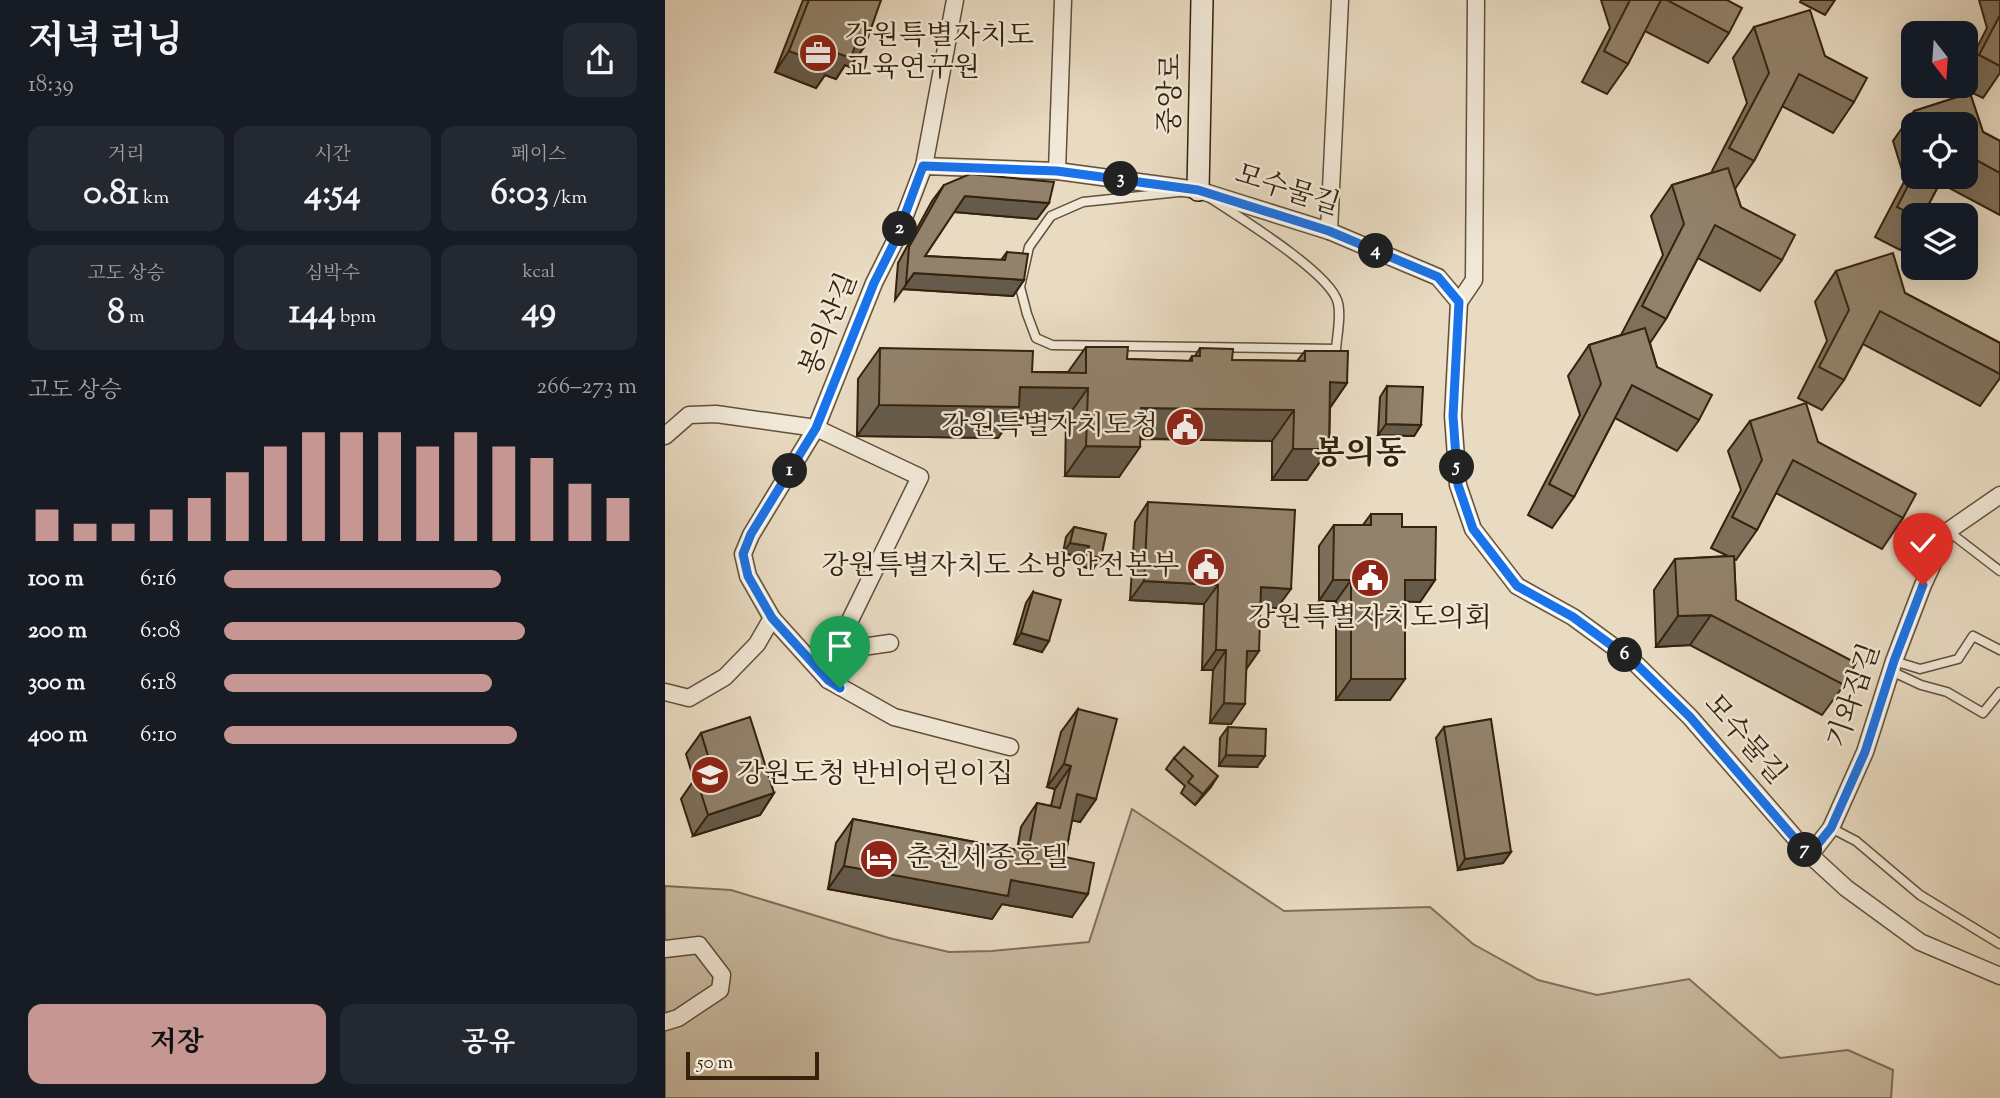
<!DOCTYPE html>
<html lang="ko">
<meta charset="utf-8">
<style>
:root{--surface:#171b24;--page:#242831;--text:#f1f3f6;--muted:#9ea1a6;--accent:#c59692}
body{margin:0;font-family:"Sorts Mill Goudy","Noto Serif KR",serif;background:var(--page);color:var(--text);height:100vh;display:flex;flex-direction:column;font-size:26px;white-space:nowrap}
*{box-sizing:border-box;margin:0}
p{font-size:23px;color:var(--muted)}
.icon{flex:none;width:38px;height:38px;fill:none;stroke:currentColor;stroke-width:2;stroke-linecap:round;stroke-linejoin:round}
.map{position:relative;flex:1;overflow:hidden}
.drawer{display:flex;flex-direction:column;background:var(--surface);width:665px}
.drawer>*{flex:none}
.needle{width:46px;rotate:163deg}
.tools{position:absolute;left:1236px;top:21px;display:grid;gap:14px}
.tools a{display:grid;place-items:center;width:77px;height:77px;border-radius:14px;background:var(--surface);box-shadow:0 7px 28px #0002;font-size:35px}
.scale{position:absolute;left:21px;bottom:18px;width:133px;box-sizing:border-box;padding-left:7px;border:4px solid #34220d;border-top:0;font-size:19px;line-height:24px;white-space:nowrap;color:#34220d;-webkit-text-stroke:5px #f1e8d7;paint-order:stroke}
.pin{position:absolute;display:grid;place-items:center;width:60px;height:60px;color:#fff;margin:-72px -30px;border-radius:50% 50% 50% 0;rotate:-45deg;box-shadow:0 0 7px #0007}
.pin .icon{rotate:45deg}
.km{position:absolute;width:35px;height:35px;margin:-18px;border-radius:50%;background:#222;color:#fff;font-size:19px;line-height:35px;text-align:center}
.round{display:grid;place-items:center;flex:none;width:74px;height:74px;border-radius:14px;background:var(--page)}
.overview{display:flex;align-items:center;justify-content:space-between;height:119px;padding:0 28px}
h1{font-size:38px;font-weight:700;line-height:52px}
.figures{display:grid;grid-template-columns:repeat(3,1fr);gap:10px;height:119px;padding:7px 28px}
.figures div{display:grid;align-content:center;border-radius:14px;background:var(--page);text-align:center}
.figures b{font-size:35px;font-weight:700}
.figures small{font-size:19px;font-weight:400}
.figures p{font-size:19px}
.chart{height:196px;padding:14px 28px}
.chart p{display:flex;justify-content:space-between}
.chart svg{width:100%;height:126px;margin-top:7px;stroke:var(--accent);stroke-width:6}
.primary-button{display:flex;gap:14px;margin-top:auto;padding:14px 28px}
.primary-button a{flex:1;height:80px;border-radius:14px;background:var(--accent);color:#111;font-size:28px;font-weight:700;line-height:80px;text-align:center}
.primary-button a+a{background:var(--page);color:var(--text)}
ul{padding:0 28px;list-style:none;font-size:23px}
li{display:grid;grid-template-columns:112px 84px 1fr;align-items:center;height:52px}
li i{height:18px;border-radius:9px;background:var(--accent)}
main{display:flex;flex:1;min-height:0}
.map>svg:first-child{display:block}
.green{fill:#cabca3;stroke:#7f6f58;stroke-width:2}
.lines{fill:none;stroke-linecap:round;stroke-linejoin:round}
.lane-casing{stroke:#61503a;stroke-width:11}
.street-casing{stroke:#61503a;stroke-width:19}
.secondary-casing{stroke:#34220d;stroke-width:24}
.lane{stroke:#f1e8d7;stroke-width:8}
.street{stroke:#f1e8d7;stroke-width:16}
.secondary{stroke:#f1e8d7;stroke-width:21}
.wall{fill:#7e705c;stroke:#34220d;stroke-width:2;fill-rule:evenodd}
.shaded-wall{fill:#665b4b;stroke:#34220d;stroke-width:2}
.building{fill:#92826b;stroke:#34220d;stroke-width:2}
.route-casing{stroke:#fff;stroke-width:14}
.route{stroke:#1a73e8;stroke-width:9}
.labels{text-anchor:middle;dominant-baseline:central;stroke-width:5;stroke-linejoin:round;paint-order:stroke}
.poi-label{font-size:28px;fill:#34220d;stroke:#f1e8d7;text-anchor:start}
.street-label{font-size:28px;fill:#34220d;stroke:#f1e8d7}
.quarter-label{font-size:32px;font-weight:bold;fill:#34220d;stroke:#f1e8d7}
</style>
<main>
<section class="drawer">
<div class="overview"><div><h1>저녁 러닝</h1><p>18:39</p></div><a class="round"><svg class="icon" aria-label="share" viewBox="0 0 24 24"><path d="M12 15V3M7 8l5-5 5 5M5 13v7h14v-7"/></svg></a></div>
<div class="figures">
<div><p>거리</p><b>0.81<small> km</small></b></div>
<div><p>시간</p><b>4:54</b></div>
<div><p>페이스</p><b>6:03<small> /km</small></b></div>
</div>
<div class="figures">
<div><p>고도 상승</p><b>8<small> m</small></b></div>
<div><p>심박수</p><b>144<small> bpm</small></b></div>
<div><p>kcal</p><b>49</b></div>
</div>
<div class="chart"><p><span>고도 상승</span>266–273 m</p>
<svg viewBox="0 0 160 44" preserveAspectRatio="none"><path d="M5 44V33M15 44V38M25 44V38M35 44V33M45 44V29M55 44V20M65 44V11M75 44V6M85 44V6M95 44V6M105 44V11M115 44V6M125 44V11M135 44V15M145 44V24M155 44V29"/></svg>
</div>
<ul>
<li><b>100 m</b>6:16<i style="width:67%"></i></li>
<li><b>200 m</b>6:08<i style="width:73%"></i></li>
<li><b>300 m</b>6:18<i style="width:65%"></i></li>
<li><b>400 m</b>6:10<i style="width:71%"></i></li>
</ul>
<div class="primary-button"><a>저장</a><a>공유</a></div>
</section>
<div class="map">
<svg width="1335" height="1098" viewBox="0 0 1335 1098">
<rect width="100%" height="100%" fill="#e9dbc2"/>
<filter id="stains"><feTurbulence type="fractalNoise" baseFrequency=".00286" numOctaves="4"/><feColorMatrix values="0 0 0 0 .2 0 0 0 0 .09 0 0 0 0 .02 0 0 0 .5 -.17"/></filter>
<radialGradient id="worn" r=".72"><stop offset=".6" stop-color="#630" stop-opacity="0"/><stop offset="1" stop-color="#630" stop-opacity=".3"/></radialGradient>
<!-- green -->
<path class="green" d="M 467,809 L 619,911 L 765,907 L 808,944 L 873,980 L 932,995 L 1024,979 L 1115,1058 L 1183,1050 L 1228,1070 L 1226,1098 L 0,1098 L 0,886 L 66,890 L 224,938 L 284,952 L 327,951 L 424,942 Z"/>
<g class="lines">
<defs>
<g id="lane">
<path d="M 533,190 C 564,211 661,269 672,300 C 677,313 672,335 671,349 L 387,345 L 371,338 L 362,314 L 355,287 L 364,247 L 386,216 L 418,202 Z"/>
<path d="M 1283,531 L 1335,571"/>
<path d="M 1229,661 L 1255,669 L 1293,659 L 1308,636 L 1335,650"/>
<path d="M 1226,671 L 1256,685 L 1282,692 L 1318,713 L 1335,692"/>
<path d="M 1166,828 L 1191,841 L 1255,895 L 1335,944"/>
</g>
<g id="street">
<path d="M 259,166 L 290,0"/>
<path d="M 392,171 L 398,0"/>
<path d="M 664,231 L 675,0"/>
<path d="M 794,302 L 809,280 L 811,0"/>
<path d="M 0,436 L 24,415 L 51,414 L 151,428 L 255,477 L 170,651 L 163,680"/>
<path d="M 170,651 L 225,643"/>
<path d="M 0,692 L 24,698 L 60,677 L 92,644 L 107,618"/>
<path d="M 345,747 L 229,717 L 163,680 L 107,618 L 83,576 L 78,554 L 86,535 L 151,428 L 209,283 L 231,239 L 259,166 L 392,171 L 533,190 L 664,231 L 773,277 L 794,302 L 788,416 L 793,485 L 808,529 L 852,586 L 908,617 L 968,661 L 1025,717 L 1145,855 L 1181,888 L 1255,942 L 1335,976"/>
<path d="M 1145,855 L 1166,828 L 1200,752 L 1229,661 L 1258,585 L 1283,531 L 1335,495"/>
<path d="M 0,949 L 34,945 L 57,975 L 55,990 L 13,1018 L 0,1022"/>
</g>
<path id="secondary" d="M 533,190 L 537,0"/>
</defs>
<!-- lane casing -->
<use href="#lane" class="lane-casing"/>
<!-- street casing -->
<use href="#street" class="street-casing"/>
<!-- secondary casing -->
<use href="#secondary" class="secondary-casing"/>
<!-- lane -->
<use href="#lane" class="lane"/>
<!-- street -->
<use href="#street" class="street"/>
<!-- secondary -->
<use href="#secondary" class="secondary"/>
</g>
<!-- wall -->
<g class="wall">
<path d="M 138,0 L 216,0 L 185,67 L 180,65 L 171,79 L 160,75 L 151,88 L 110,72 Z"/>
<path d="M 936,0 L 1062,0 L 1064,33 L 1043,63 L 980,31 L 963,64 L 942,94 L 917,82 L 945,28 Z"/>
<path d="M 1136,0 L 1170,0 L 1160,15 L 1135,2 Z"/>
<path d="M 1314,0 L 1335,0 L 1335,73 L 1318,98 L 1293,86 L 1300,86 L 1300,71 L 1322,28 Z"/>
<path d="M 1089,27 L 1160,56 L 1189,102 L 1168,133 L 1117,106 L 1089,161 L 1070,189 L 1076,207 L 1117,260 L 1095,291 L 1033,258 L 1001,319 L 985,343 L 992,367 L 1034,420 L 1012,451 L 950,418 L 909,497 L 887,528 L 863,515 L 915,415 L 903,376 L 924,345 L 956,335 L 998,255 L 986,216 L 1007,185 L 1046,173 L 1082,103 L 1068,58 Z"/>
<path d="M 1305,93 L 1318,132 L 1335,141 L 1335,215 L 1275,183 L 1258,215 L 1248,215 L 1248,231 L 1235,250 L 1210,237 L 1240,180 L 1228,141 L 1249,111 ZM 1248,124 L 1300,124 L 1300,177 L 1248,177 Z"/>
<path d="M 279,185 L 372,219 L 289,212 L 260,256 L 336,260 L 342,252 L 359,280 L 348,296 L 238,289 L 230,300 L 233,263 L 267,201 Z"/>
<path d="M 1171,271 L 1240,293 L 1335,343 L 1335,378 L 1315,406 L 1198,344 L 1179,380 L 1157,410 L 1133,398 L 1162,341 L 1150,302 Z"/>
<path d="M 421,347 L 462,359 L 524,361 L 527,356 L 530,356 L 535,348 L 567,360 L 632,361 L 640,351 L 682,383 L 665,408 L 664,449 L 642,480 L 607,480 L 607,441 L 476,439 L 454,477 L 400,476 L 401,419 L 347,418 L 333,438 L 192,436 L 193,379 L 215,348 L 367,372 L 403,372 Z"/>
<path d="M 722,386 L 756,425 L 749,436 L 713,435 L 715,397 Z"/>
<path d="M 1085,421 L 1153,442 L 1238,518 L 1217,549 L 1111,493 L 1092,530 L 1071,560 L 1069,559 L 1071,600 L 1179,685 L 1157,715 L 1025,645 L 991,647 L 989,590 L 1010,559 L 1063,556 L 1046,548 L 1076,490 L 1063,451 Z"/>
<path d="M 483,502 L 612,608 L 596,607 L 581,670 L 566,724 L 545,723 L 548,670 L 537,670 L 539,604 L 465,600 L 470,522 Z"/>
<path d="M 706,514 L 737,527 L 770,580 L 755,602 L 740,601 L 725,700 L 671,700 L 671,601 L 654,601 L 654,546 L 669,525 L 698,525 Z"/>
<path d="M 409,527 L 441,534 L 428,569 L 414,566 L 416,557 L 398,553 L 401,537 Z"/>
<path d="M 368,592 L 377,652 L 349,644 L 361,603 Z"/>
<path d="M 413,709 L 431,799 L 415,822 L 407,820 L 400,857 L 407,917 L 337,904 L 327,919 L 163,889 L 171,843 L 188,819 L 352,850 L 356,827 L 372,803 L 386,806 L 390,789 L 382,787 L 396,732 Z"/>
<path d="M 563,727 L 592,767 L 554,766 L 555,738 Z"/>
<path d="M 779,727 L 846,852 L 838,863 L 793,870 L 771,738 Z"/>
<path d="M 36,733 L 109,793 L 95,815 L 28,836 L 16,799 L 29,780 L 21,754 Z"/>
<path d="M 509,758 L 546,787 L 530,805 L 516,793 L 520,786 L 501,769 Z"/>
</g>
<!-- shaded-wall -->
<g class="shaded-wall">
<path d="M 191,43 L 200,46 L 185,67 L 180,65 L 171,79 L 160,75 L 151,88 L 110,72 L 124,51 L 172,53 Z"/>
<path d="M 300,196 L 384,203 L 372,219 L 289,212 Z"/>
<path d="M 249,273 L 359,280 L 348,296 L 238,289 Z"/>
<path d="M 665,382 L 682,383 L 661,413 Z"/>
<path d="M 355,387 L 423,388 L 401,419 L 347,418 L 333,438 L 192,436 L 214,405 Z"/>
<path d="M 476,408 L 629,410 L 607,441 L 455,438 Z"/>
<path d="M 721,424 L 756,425 L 749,436 L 713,435 Z"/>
<path d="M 421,446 L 475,447 L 454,477 L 400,476 Z"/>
<path d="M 628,449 L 664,449 L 642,480 L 607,480 Z"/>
<path d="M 405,543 L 424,546 L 416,557 L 398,553 Z"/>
<path d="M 422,555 L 436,558 L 428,569 L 414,566 Z"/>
<path d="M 668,580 L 686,580 L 671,601 L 654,601 Z"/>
<path d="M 740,580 L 770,580 L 755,602 L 725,601 Z"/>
<path d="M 479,581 L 553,585 L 539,604 L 465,600 Z"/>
<path d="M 596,587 L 626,589 L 612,608 L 582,607 Z"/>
<path d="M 1046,615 L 1025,645 L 991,647 L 1013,616 Z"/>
<path d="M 356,633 L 384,641 L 377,652 L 349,644 Z"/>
<path d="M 551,650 L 561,650 L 548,670 L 537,670 Z"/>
<path d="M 582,651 L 594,651 L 580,671 Z"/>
<path d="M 686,679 L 740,679 L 725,700 L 671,700 Z"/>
<path d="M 559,703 L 580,704 L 566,724 L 545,723 Z"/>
<path d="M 561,755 L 600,756 L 592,767 L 554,766 Z"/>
<path d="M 399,764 L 406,766 L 390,789 L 382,787 Z"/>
<path d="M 553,776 L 546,787 L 530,805 L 538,794 Z"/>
<path d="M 109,793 L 95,815 L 28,836 L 43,815 Z"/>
<path d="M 412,794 L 431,799 L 415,822 L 396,818 Z"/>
<path d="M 846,852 L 838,863 L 793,870 L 800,859 Z"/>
<path d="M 179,866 L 346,880 L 423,894 L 407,917 L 337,904 L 327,919 L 163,889 Z"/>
</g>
<!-- building -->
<g class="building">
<path d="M 144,0 L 216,0 L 200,46 L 191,43 L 186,58 L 172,53 L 166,67 L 124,51 Z"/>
<path d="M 965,0 L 996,0 L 963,64 L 939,51 Z"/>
<path d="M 1002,0 L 1062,0 L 1077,8 L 1064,33 Z"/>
<path d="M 1145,10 L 1160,56 L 1202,78 L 1189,102 L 1134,74 L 1089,161 L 1064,148 L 1104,73 L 1089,27 Z"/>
<path d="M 1335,15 L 1335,66 L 1314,55 Z"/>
<path d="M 1305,93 L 1318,132 L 1335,141 L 1335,173 L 1300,154 L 1300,124 L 1253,124 L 1249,111 Z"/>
<path d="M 1063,168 L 1076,207 L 1130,235 L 1117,260 L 1050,225 L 1001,319 L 977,306 L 1019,224 L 1007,185 Z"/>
<path d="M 305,174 L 389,182 L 384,203 L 300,196 L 260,256 L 340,260 L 342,252 L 363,254 L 359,280 L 249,273 L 241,284 L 244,247 L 279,185 Z"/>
<path d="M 1248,176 L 1248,177 L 1278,177 L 1258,215 L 1248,215 L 1232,207 Z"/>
<path d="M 1228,253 L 1240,293 L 1335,343 L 1335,374 L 1215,311 L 1179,380 L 1154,367 L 1184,310 L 1171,271 Z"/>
<path d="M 980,328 L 992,367 L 1047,395 L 1034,420 L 967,385 L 909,497 L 884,484 L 936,384 L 924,345 Z"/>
<path d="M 421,347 L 463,347 L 462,359 L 527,361 L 527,356 L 535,356 L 535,348 L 568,349 L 567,360 L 640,361 L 640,351 L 683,351 L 682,383 L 665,382 L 664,449 L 628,449 L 629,410 L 476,408 L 475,447 L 421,446 L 423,388 L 355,387 L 354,407 L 214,405 L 215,348 L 368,351 L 367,372 L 421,373 Z"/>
<path d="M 722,386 L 758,387 L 756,425 L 721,424 Z"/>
<path d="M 1141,403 L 1153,442 L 1251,494 L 1238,518 L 1128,460 L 1092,530 L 1067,517 L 1097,460 L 1085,421 Z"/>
<path d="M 483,502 L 630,510 L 626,589 L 596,587 L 594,651 L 582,651 L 580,704 L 559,703 L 561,650 L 551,650 L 553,585 L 479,581 Z"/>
<path d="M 706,514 L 737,514 L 737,527 L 771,527 L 770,580 L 740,580 L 740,679 L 686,679 L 686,580 L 668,580 L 669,525 L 706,525 Z"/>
<path d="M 409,527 L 441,534 L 436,558 L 422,555 L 424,546 L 405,543 Z"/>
<path d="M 1069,556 L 1071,600 L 1191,663 L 1179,685 L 1046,615 L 1013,616 L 1010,559 Z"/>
<path d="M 368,592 L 396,600 L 384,641 L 356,633 Z"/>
<path d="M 413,709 L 452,719 L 431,799 L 412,794 L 400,857 L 429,863 L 423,894 L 346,880 L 343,896 L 179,866 L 188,819 L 363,852 L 372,803 L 395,808 L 406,766 L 399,764 Z"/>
<path d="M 85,717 L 109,793 L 43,815 L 31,777 L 48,772 L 36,733 Z"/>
<path d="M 826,719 L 846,852 L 800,859 L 779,727 Z"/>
<path d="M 563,727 L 601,729 L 600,756 L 561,755 Z"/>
<path d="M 519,747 L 553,776 L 538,794 L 523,782 L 528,776 L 509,758 Z"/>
</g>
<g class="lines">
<defs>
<path id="route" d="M 175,688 L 163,680 L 107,618 L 83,576 L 78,554 L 86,534 L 151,428 L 209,283 L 231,239 L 258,166 L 392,171 L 533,190 L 664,231 L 773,277 L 794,302 L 788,416 L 793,485 L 808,529 L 852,586 L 908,617 L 968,661 L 1025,717 L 1144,855 L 1166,828 L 1200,752 L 1229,661 L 1258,585"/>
</defs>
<!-- route casing -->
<use href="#route" class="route-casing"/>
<!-- route -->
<use href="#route" class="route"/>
</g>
<!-- icons -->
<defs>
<symbol id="office-disc" viewBox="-11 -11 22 22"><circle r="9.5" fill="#8f2418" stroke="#f1e8d7"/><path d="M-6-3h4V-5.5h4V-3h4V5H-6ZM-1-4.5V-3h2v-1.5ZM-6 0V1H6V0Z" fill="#fff"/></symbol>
<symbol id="civic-disc" viewBox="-11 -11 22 22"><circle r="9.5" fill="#8f2418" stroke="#f1e8d7"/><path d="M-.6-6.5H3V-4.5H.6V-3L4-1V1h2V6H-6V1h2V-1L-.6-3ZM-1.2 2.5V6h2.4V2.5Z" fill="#fff"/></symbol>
<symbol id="school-disc" viewBox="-11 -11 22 22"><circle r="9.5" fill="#8f2418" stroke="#f1e8d7"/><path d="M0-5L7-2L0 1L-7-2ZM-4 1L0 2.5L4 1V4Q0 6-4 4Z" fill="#fff"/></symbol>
<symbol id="hotel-disc" viewBox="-11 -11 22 22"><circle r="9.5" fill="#8f2418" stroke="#f1e8d7"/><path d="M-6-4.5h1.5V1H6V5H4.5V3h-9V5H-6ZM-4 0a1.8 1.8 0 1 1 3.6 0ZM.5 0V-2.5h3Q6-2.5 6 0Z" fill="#fff"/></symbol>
</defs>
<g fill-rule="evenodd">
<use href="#office-disc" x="131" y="31" width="44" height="44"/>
<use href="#civic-disc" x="498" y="405" width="44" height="44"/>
<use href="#civic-disc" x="519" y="545" width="44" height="44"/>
<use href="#civic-disc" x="683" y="556" width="44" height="44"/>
<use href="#school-disc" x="23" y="753" width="44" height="44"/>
<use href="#hotel-disc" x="192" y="837" width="44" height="44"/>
</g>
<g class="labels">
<!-- poi labels -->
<g class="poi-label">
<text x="180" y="37">강원특별자치도<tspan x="180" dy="32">교육연구원</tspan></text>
<text x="493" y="427" text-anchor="end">강원특별자치도청</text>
<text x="514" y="567" text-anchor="end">강원특별자치도 소방안전본부</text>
<text x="705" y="619" text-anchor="middle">강원특별자치도의회</text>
<text x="72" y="775">강원도청 반비어린이집</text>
<text x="241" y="859">춘천세종호텔</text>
</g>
<!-- street labels -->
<g class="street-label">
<text transform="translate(507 94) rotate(-89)">중앙로</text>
<text transform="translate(622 191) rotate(18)">모수물길</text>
<text transform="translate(165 325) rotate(-68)">봉의산길</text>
<text transform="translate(1190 696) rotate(-71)">기와집길</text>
<text transform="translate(1079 740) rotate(49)">모수물길</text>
</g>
<!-- quarter labels -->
<g class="quarter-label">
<text x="695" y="455">봉의동</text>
</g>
</g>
<rect width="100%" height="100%" filter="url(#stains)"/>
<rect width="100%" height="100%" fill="url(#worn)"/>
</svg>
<div class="tools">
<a><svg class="needle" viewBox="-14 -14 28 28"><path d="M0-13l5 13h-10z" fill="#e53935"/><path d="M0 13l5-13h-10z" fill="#9ea1a6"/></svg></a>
<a><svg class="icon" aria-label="locate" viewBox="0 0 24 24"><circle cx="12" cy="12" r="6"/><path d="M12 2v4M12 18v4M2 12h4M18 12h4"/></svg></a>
<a><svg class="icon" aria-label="layers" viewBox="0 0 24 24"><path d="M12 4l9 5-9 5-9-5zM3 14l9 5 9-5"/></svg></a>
</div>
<div class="scale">50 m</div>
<div class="pin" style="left:175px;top:688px;background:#1e9e55"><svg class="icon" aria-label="arrive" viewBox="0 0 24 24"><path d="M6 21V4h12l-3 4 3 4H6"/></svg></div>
<div class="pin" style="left:1258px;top:585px;background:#d93025"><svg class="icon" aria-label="check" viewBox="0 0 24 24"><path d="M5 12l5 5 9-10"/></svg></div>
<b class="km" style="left:125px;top:471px">1</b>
<b class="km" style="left:235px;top:229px">2</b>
<b class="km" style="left:456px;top:179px">3</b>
<b class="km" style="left:711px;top:251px">4</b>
<b class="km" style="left:792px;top:467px">5</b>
<b class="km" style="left:960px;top:655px">6</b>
<b class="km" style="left:1140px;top:850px">7</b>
</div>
</main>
